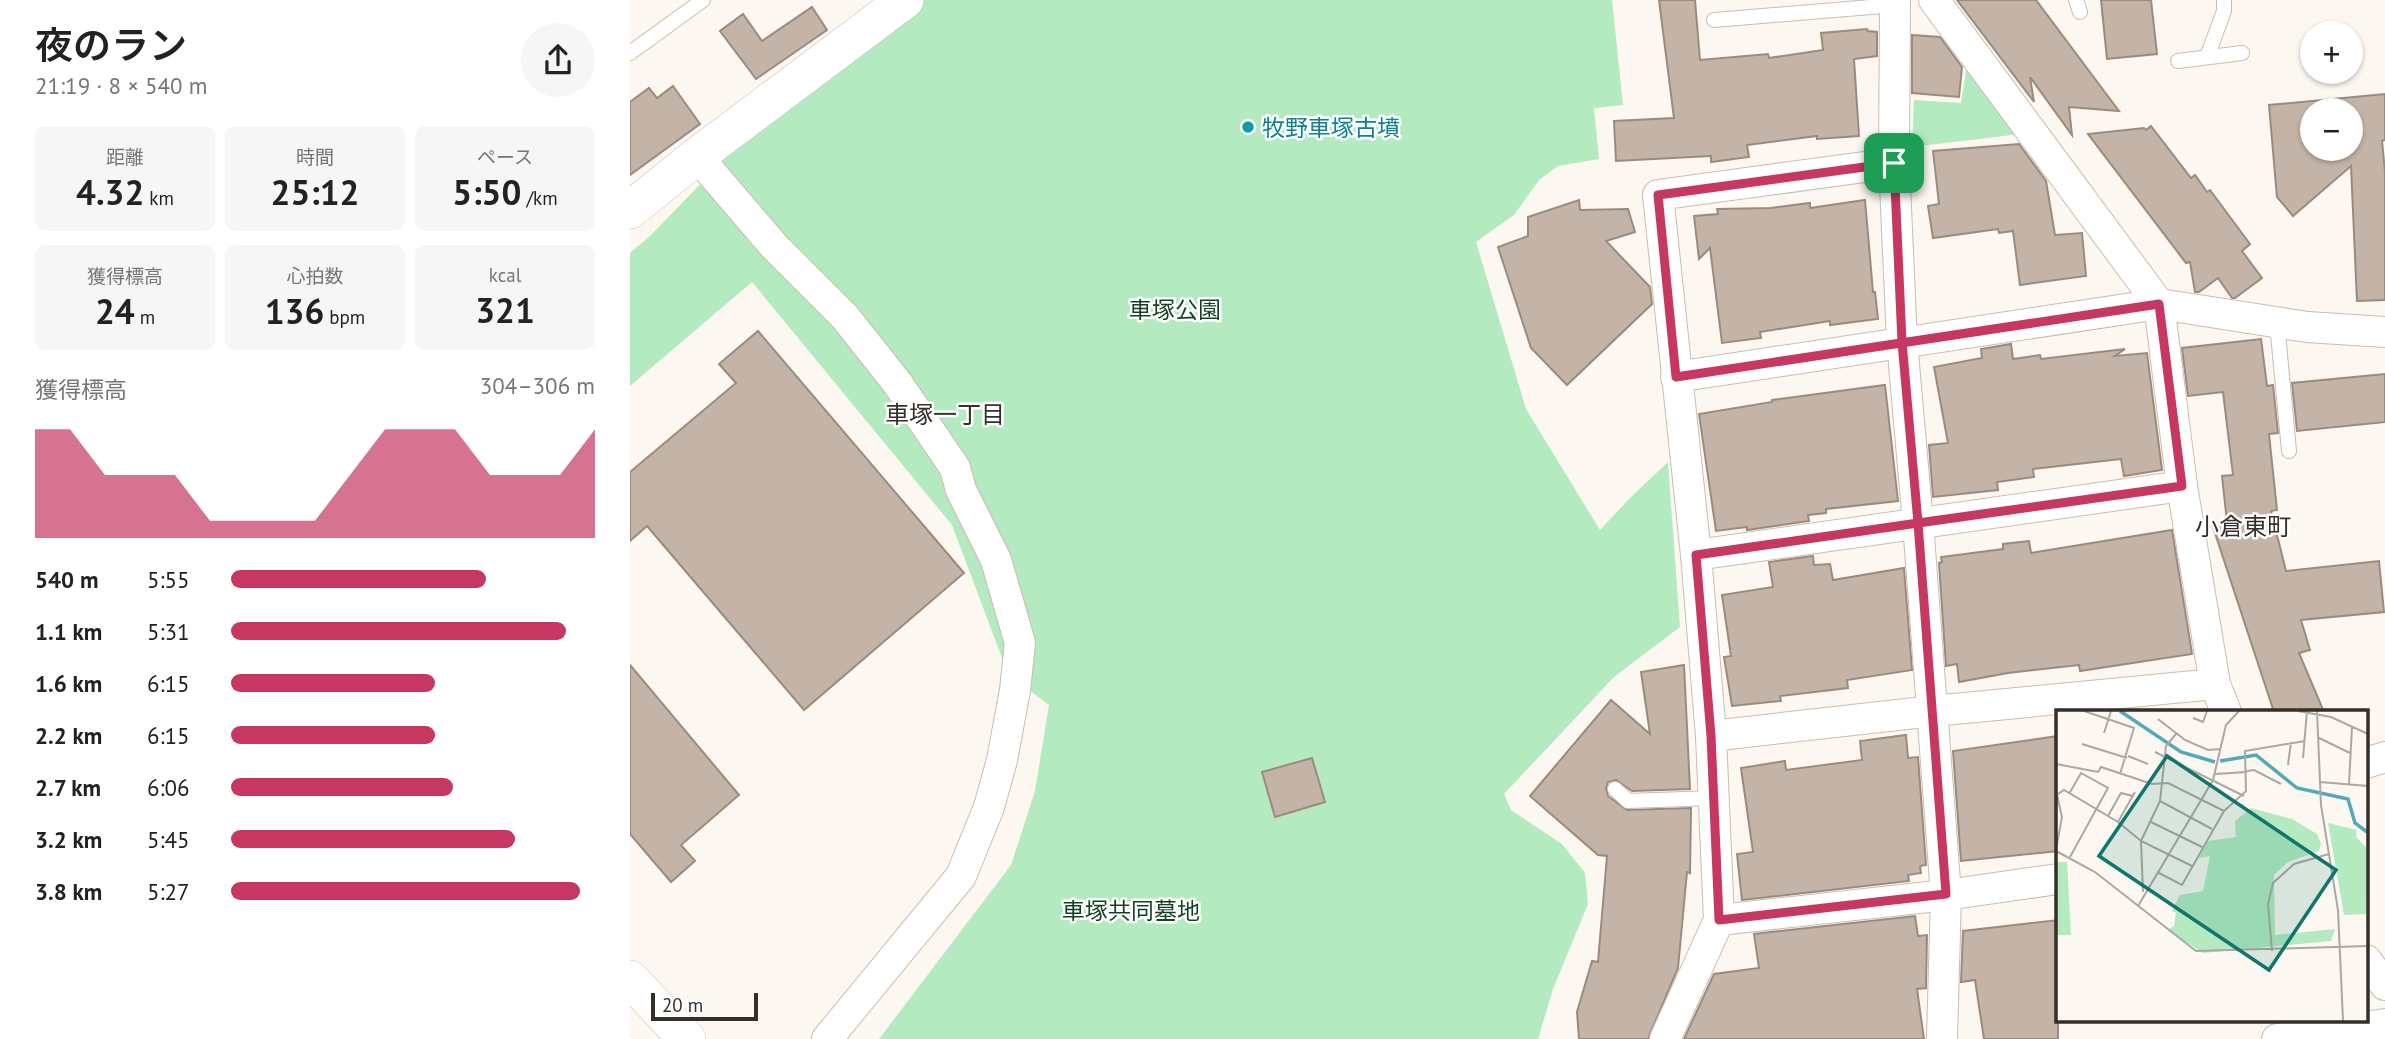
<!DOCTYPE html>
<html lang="ja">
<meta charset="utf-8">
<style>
:root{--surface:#fff;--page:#f6f6f6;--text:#222;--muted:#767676;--accent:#c63862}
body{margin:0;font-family:"PT Sans","Noto Sans JP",sans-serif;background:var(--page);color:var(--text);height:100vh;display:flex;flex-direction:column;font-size:26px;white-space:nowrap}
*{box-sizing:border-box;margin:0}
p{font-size:23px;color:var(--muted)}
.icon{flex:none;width:38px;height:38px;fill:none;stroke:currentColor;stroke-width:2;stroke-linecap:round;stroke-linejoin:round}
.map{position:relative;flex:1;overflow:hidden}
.side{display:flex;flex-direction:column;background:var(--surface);width:630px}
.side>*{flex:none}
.tools{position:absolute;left:1670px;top:21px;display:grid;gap:14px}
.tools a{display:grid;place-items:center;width:63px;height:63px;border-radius:50%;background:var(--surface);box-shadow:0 2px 5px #0004;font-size:35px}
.scale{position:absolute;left:21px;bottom:18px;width:107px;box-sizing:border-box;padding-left:7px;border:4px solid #352f29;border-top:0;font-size:19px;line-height:24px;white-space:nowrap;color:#352f29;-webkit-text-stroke:5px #fff;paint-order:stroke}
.pin{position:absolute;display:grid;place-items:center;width:60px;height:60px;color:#fff;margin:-30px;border-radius:14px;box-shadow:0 4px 10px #0006}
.round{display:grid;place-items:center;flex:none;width:74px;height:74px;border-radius:37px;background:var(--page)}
.overview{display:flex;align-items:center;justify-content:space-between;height:119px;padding:0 35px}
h1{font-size:38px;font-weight:600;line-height:52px}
.stats{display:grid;grid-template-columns:repeat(3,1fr);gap:10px;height:119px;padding:7px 35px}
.stats div{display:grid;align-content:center;border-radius:10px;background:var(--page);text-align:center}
.stats b{font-size:35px;font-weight:600}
.stats small{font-size:19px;font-weight:400}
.stats p{font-size:19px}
.chart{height:196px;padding:14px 35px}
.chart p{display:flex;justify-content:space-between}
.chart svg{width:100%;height:126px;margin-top:7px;fill:var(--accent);opacity:.7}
ul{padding:0 35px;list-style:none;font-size:23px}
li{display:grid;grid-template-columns:112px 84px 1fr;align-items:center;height:52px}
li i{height:18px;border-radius:9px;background:var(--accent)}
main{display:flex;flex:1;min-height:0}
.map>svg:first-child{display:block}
.green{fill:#b3eac0}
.building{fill:#c4b4a7;stroke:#9b8b7e;stroke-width:2;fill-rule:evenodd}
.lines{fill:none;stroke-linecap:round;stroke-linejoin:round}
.service-casing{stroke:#ccbcaf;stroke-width:16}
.minor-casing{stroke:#ccbcaf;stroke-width:32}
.tertiary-casing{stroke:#ccbcaf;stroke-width:38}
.service{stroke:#fff;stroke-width:14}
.minor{stroke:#fff;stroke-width:30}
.tertiary{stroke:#fff;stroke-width:37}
.route-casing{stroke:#fff;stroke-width:14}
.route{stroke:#c63862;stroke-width:9}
.culture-dot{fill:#0f9aa8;stroke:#fff;stroke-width:2.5}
.labels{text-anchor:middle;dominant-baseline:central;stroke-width:5;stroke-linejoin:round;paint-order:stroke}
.culture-label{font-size:23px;fill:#0d838f;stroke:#fff;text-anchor:start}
.park-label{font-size:23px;fill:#133f22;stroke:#fff}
.neighbourhood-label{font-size:24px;fill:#352f29;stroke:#fff}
.inset-river{fill:none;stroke:#52aab9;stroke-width:3.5}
.inset-road{fill:none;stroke:#ada7a1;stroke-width:2}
.view{fill:#0f766e;fill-opacity:0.15;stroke:#0f766e;stroke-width:3.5}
.inset-edge{fill:none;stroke:#352f29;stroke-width:3.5}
</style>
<main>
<section class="side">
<div class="overview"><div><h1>夜のラン</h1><p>21:19 · 8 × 540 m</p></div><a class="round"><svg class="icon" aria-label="share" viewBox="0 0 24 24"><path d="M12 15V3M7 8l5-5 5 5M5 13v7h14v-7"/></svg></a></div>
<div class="stats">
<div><p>距離</p><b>4.32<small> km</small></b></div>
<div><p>時間</p><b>25:12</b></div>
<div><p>ペース</p><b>5:50<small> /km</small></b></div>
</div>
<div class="stats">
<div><p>獲得標高</p><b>24<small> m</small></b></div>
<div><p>心拍数</p><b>136<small> bpm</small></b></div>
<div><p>kcal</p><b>321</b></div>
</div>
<div class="chart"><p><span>獲得標高</span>304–306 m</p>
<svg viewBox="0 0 160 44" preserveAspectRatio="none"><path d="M0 44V6L10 6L20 22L30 22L40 22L50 38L60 38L70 38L80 38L90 22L100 6L110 6L120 6L130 22L140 22L150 22L160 6V44z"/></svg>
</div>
<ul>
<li><b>540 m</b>5:55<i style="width:70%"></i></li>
<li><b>1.1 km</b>5:31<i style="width:92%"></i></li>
<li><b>1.6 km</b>6:15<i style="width:56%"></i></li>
<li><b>2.2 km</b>6:15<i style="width:56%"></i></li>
<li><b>2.7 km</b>6:06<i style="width:61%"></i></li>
<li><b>3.2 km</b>5:45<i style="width:78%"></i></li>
<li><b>3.8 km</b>5:27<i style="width:96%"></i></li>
</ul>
</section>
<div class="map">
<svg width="1755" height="1039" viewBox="0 0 1755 1039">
<rect width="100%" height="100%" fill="#fdf7f1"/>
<!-- green -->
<g class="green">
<path d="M 292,0 L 982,0 L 993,105 L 964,108 L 969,159 L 928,166 L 909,180 L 884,215 L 846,242 L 896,409 L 970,530 L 999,499 L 1038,462 L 1050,627 L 984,677 L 874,794 L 881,810 L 932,844 L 955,873 L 958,904 L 923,989 L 908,1039 L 249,1039 L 381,865 L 405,791 L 419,705 L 378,674 L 322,525 L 122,282 L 0,386 L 0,253 L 21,235 L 138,114 Z"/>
<path d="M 1337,66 L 1390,134 L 1282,147 L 1284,100 L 1331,103 Z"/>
</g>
<!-- building -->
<g class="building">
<path d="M 1029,0 L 1065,0 L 1070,60 L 1138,54 L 1139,58 L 1193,50 L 1191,33 L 1237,29 L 1238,31 L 1247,32 L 1247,56 L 1224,59 L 1229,136 L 1187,139 L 1187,136 L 1117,145 L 1119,157 L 1081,162 L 1081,156 L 986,161 L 984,121 L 1044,118 Z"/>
<path d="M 1327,0 L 1406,0 L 1489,111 L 1439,107 L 1442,135 L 1400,77 L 1404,102 Z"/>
<path d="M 1471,0 L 1521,0 L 1527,54 L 1477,59 Z"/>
<path d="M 182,7 L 197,30 L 126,79 L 90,31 L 113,14 L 132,41 Z"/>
<path d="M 1282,35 L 1310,37 L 1332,67 L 1329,97 L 1282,93 Z"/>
<path d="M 43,86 L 70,124 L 0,175 L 0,102 L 19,88 L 27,98 Z"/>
<path d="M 1755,94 L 1755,140 L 1752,141 L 1755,172 L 1755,300 L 1727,301 L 1721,166 L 1663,216 L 1647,197 L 1639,105 ZM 1682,110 L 1720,110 L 1720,149 L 1682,149 Z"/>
<path d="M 1521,126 L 1561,178 L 1565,175 L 1577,192 L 1580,190 L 1620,244 L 1612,251 L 1632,278 L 1605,298 L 1602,298 L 1588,278 L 1569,292 L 1565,292 L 1560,262 L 1556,263 L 1458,134 L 1514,128 L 1516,130 Z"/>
<path d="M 1389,144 L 1416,181 L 1425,235 L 1452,233 L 1456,276 L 1390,285 L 1383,231 L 1369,233 L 1368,229 L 1303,238 L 1298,206 L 1309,204 L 1303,151 Z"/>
<path d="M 949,200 L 950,210 L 998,209 L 1005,232 L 976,241 L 1020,287 L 1022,304 L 937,385 L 901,348 L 868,247 L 898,236 L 898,217 Z"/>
<path d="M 1235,200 L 1243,292 L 1245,292 L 1248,319 L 1200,325 L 1200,321 L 1130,332 L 1131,338 L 1092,343 L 1080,248 L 1069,259 L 1064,216 L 1088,214 L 1087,209 L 1141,208 L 1180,203 L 1180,208 Z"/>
<path d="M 128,331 L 334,573 L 174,710 L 17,526 L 0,541 L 0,472 L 106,383 L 89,364 Z"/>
<path d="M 1631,339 L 1637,386 L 1643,385 L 1648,433 L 1639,434 L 1647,510 L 1641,511 L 1656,571 L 1749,561 L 1754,612 L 1671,620 L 1680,650 L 1669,653 L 1694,712 L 1644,712 L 1582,524 L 1597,522 L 1592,476 L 1603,475 L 1593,392 L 1558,396 L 1552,348 Z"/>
<path d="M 1381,344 L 1383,359 L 1410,355 L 1411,359 L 1495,349 L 1485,356 L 1517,353 L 1532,470 L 1494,476 L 1491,459 L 1403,469 L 1404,477 L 1367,482 L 1368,490 L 1303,497 L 1299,445 L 1318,443 L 1304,367 L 1352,358 L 1351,349 Z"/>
<path d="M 1755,374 L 1755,422 L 1667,431 L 1662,383 Z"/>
<path d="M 1255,385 L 1268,501 L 1196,509 L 1196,513 L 1178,515 L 1179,521 L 1117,530 L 1117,527 L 1086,531 L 1069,414 L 1142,402 L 1142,400 Z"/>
<path d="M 1542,530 L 1562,654 L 1450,671 L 1449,665 L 1378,673 L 1329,682 L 1327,664 L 1316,666 L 1309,563 L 1312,562 L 1311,557 L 1373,549 L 1373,544 L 1399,541 L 1401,553 Z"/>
<path d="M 1183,556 L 1184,565 L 1200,564 L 1203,580 L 1274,568 L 1282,670 L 1217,680 L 1218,688 L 1150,696 L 1151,701 L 1102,706 L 1094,657 L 1101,656 L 1092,595 L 1143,587 L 1139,562 Z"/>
<path d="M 0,665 L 109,795 L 51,845 L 65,861 L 41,882 L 0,834 Z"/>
<path d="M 1054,665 L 1060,789 L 1002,791 L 986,780 L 978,782 L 976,788 L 978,796 L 997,810 L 1061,808 L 1060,873 L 1057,872 L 1048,968 L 1018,1039 L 949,1039 L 947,1012 L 962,961 L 968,962 L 977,856 L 968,855 L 900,796 L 981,700 L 1020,734 L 1011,672 Z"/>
<path d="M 1276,735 L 1278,758 L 1288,757 L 1296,865 L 1290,866 L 1291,873 L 1278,875 L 1279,881 L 1112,900 L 1107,854 L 1123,852 L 1111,768 L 1155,761 L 1156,770 L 1232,760 L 1230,741 Z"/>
<path d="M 1428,736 L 1428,851 L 1331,861 L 1323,751 Z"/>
<path d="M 682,758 L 695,802 L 645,817 L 632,772 Z"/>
<path d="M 1285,916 L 1288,936 L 1297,935 L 1296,988 L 1287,989 L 1294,1039 L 1054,1039 L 1084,974 L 1129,968 L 1124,934 Z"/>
<path d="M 1428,920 L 1428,1039 L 1354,1039 L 1345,980 L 1331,982 L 1333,931 Z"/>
</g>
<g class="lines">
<defs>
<g id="service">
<path d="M 1446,0 L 1450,12"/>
<path d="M 1084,20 L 1265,5"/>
<path d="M 0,53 L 73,0"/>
<path d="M 1577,57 L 1594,11 L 1594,0"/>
<path d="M 1548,61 L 1612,53"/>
<path d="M 1647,323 L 1659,451"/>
<path d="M 985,789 L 998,801 L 1084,798"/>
</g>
<g id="minor">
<path d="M 1265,0 L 1264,163 L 1272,342 L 1288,523 L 1316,895 L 1312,1039"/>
<path d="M 1304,0 L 1529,304 L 1552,486 L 1585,684 L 1596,712"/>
<path d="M 67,156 L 144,246 L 215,317 L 268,384 L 325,468 L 331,490 L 366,560 L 390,643 L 385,690 L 372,760 L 359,807 L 331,876 L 197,1039"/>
<path d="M 1046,377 L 1529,304 L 1677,327 L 1755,332"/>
<path d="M 1066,555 L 1552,486"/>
<path d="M 1081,736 L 1303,711 L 1585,684"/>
<path d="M 1736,763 L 1755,757"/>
<path d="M 1089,920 L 1081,736 L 1066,555 L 1028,195 L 1264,163"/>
<path d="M 1736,960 L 1755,985"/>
<path d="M 1035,1039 L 1089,920 L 1316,895 L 1428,879"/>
<path d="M 1647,1039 L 1755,1024"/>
</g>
<g id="tertiary">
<path d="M 0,210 L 67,156 L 275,0"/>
<path d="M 0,979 L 57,1039"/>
</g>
</defs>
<!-- service casing -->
<use href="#service" class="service-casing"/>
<!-- minor casing -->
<use href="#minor" class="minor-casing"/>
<!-- tertiary casing -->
<use href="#tertiary" class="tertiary-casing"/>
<!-- service -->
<use href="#service" class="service"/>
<!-- minor -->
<use href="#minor" class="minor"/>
<!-- tertiary -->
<use href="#tertiary" class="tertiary"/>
</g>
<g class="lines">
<defs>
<path id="route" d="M 1264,163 L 1272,342 L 1288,523 L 1066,555 L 1081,736 L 1089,920 L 1316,894 L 1288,523 L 1552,486 L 1529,304 L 1046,377 L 1028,195 L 1264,163"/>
</defs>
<!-- route casing -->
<use href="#route" class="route-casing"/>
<!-- route -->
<use href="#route" class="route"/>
</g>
<!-- markers -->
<circle class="culture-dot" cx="618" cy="127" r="7"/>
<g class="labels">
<!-- culture labels -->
<g class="culture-label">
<text x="632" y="127">牧野車塚古墳</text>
</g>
<!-- park labels -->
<g class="park-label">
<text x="545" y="309">車塚公園</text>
<text x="501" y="910">車塚共同墓地</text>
</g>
<!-- neighbourhood labels -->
<g class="neighbourhood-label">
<text x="315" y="414">車塚一丁目</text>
<text x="1613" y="526">小倉東町</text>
</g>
</g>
<!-- overview -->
<g transform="translate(1426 710)">
<rect width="312" height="312" fill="#fdf7f1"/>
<path d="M 195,98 L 236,109 L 261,124 L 265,134 L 263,141 L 232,152 L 218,165 L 219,225 L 279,219 L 275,231 L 147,243 L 111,220 L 118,216 L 120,203 L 116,201 L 124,185 L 147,181 L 154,146 L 143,148 L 152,131 L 180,127 L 179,111 ZM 272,113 L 301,120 L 300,127 L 311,138 L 310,204 L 288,205 ZM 0,152 L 11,152 L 15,225 L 0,225 Z" fill="#b3eac0"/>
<path class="inset-river" d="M 64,1 L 125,42 L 159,52M 164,51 L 200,45 L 241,78 L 292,89 L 299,113 L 311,122"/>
<path class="inset-road" d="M 28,1 L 78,18 L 64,64M 242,1 L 275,7 L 312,24M 261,1 L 265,95 L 282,200 L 287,311M 137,8 L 147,12 L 151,1M 102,9 L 129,30 L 152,40 L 165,39M 48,23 L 55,1M 263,28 L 294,43M 26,34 L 71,48M 99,42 L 188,86M 72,46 L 92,54M 247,48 L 251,1M 0,54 L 42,62 L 45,57 L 96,74 L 112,73 L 168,101 L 190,81 L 189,41 L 249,31M 232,55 L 235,32M 191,61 L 198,60 L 225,74M 159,64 L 191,62M 264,72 L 312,76M 293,74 L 296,17M 0,80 L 6,107 L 0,140M 2,84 L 8,80 L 62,112 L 85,131 L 136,156M 13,84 L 25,63 L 52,78 L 14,147M 104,91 L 156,119M 52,106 L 65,83 L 77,86M 62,112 L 79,82M 95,112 L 146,137M 0,141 L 39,162 L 140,241 L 312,236M 101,162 L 126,175 L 168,101M 87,182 L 85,131 L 104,91 L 110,36 L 120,24M 82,196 L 157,70 L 170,15 L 183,1M 216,241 L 212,194 L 217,173 L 238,154 L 273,144"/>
<path class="view" d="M 111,46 L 280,160 L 213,260 L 43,146 Z"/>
<rect width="312" height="312" class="inset-edge"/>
</g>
</svg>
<div class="tools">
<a>+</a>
<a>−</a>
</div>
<div class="scale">20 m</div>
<div class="pin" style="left:1264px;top:163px;background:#1e9e55"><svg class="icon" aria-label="arrive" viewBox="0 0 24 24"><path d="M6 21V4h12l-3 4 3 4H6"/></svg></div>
</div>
</main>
